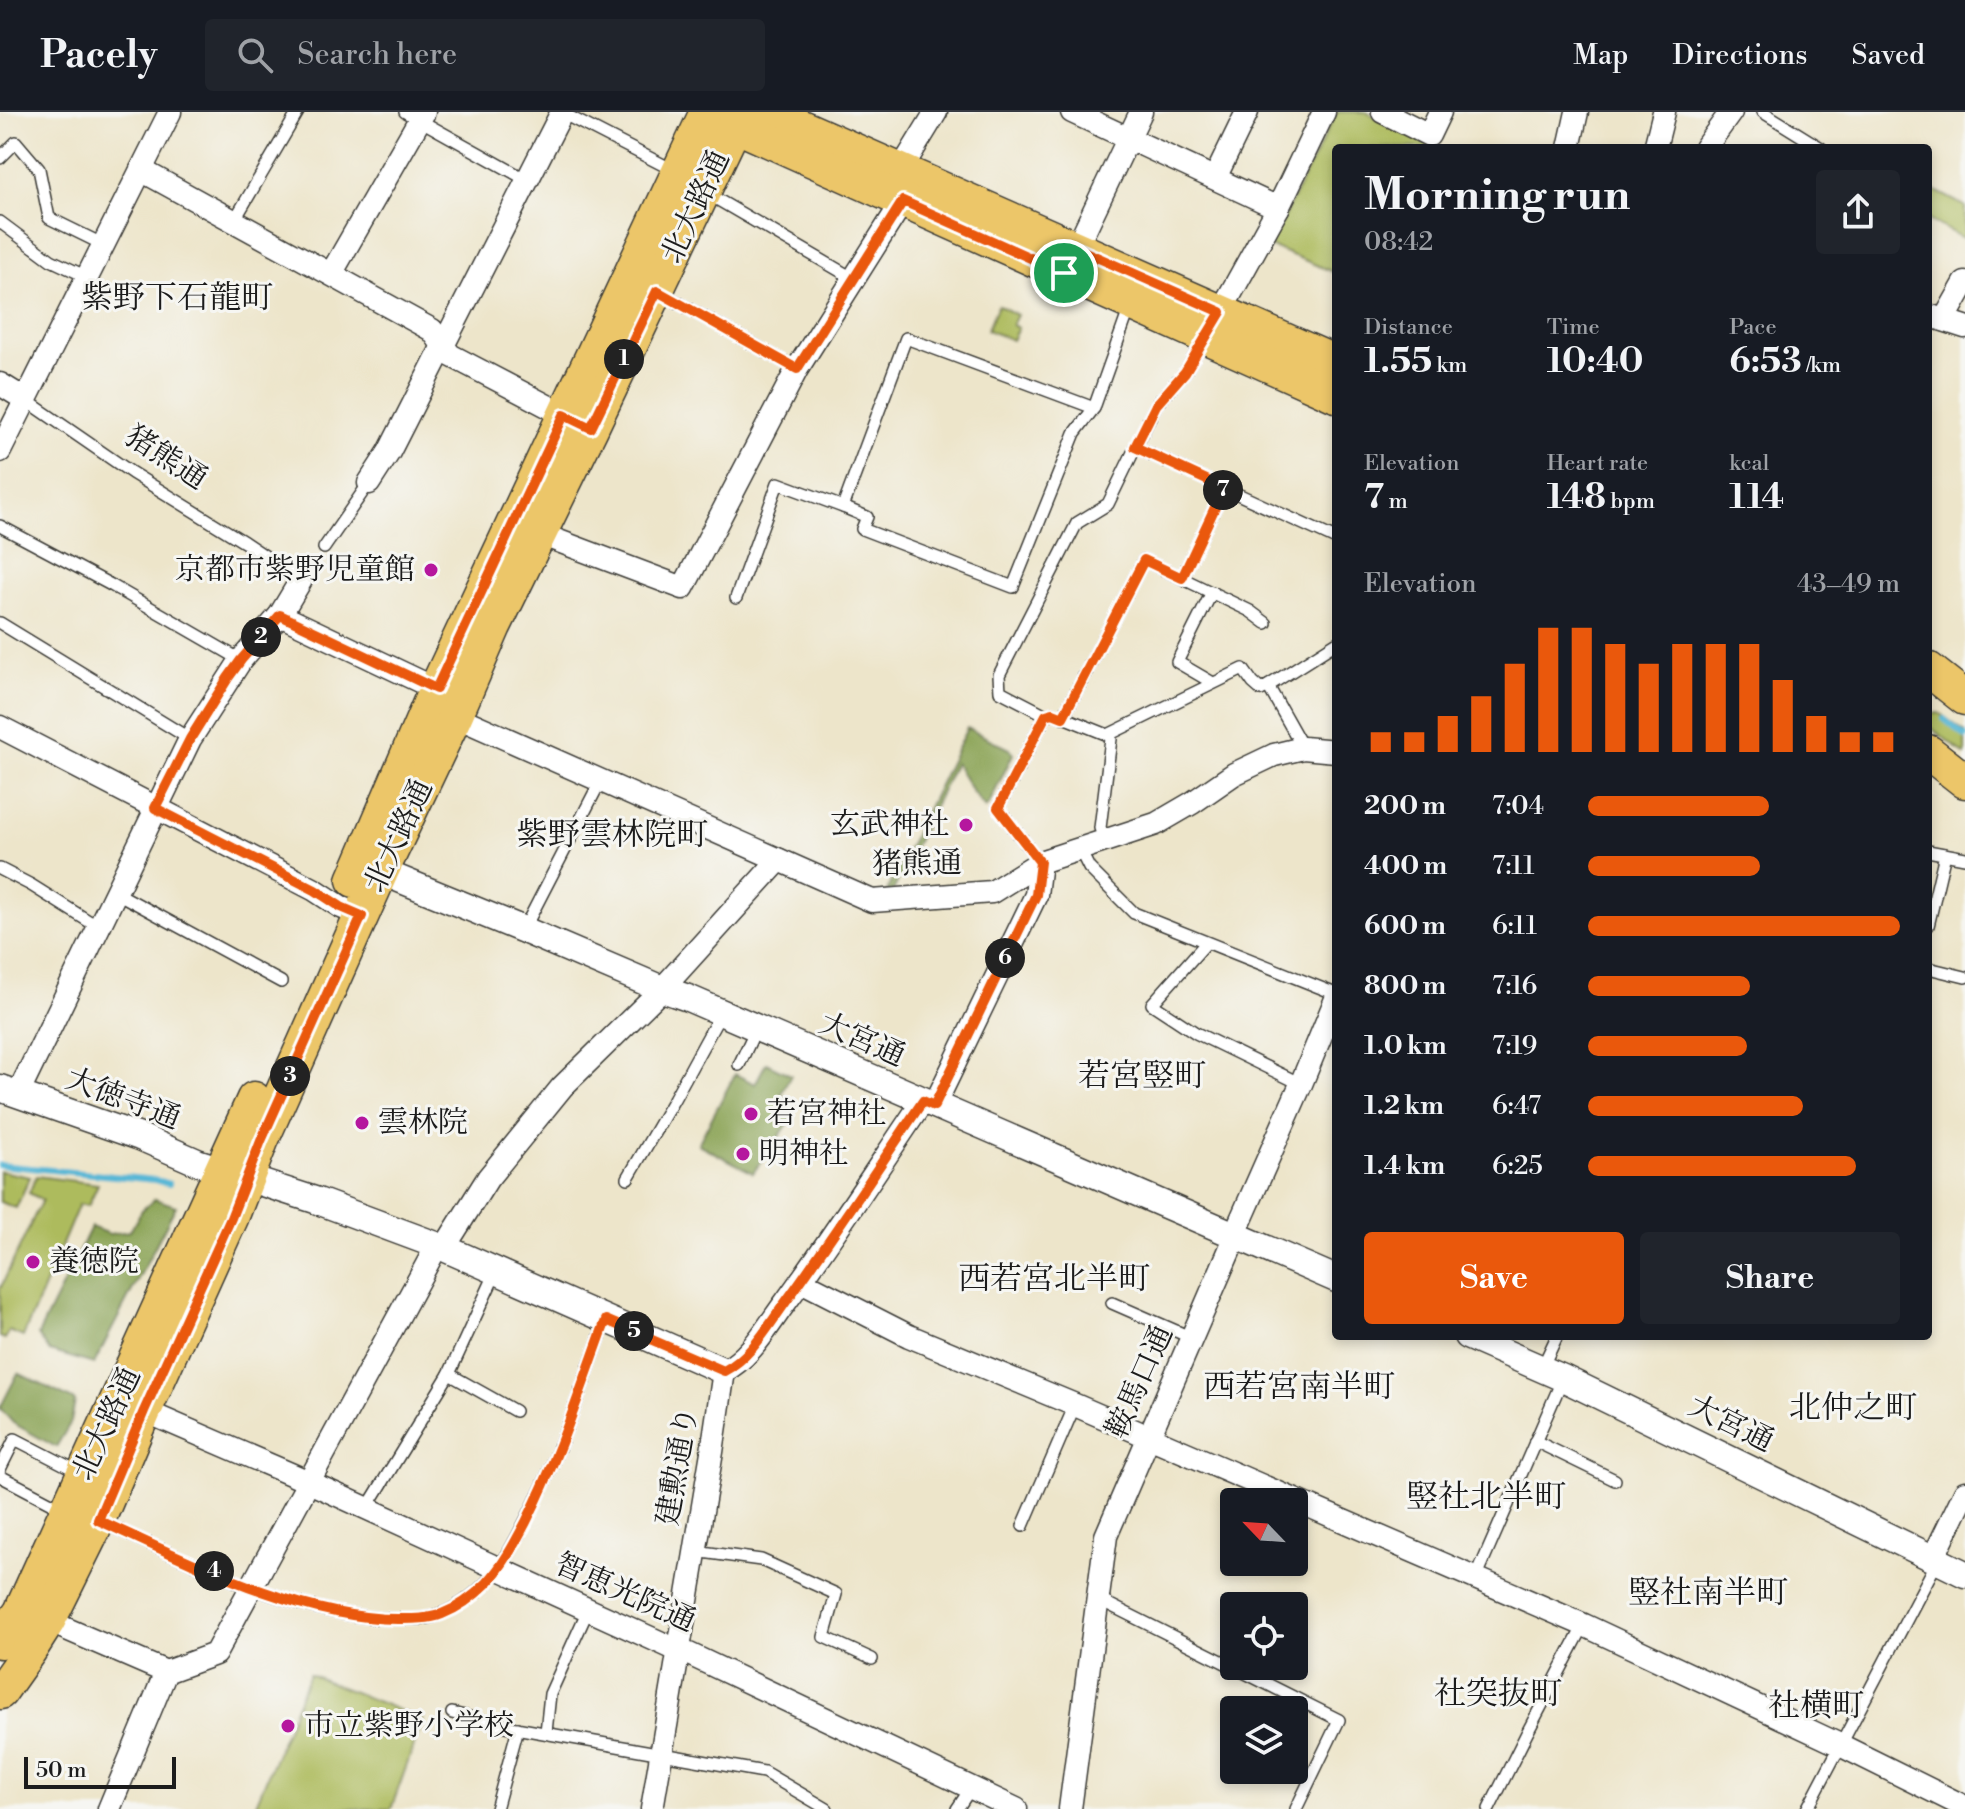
<!DOCTYPE html>
<meta charset="utf-8">
<style>
:root{--surface:#171b24;--page:#20242c;--text:#f1f3f6;--muted:#9ea1a6;--line:#363941;--accent:#ea580c}
body{margin:0;font-family:"Libre Bodoni","Noto Serif JP",serif;background:var(--page);color:var(--text);height:100vh;display:flex;flex-direction:column;font-size:30px;white-space:nowrap}
*{box-sizing:border-box;margin:0}
p{font-size:26px;color:var(--muted)}
.icon{flex:none;width:44px;height:44px;fill:none;stroke:currentColor;stroke-width:2;stroke-linecap:round;stroke-linejoin:round}
.map{position:relative;flex:1;overflow:hidden}
.sheet{position:absolute;left:1332px;top:32px;width:600px;height:1196px;display:flex;flex-direction:column;background:var(--surface);border-radius:8px;box-shadow:0 4px 12px #0003}
.sheet>*{flex:none}
.needle{width:52px;rotate:295deg}
.buttons{position:absolute;left:1220px;top:1376px;display:grid;gap:16px}
.buttons a{display:grid;place-items:center;width:88px;height:88px;border-radius:8px;background:var(--surface);box-shadow:0 4px 12px #0003;font-size:40px}
.scale{position:absolute;left:24px;bottom:20px;width:152px;box-sizing:border-box;padding-left:8px;border:4px solid #1c1c1c;border-top:0;font-size:22px;line-height:28px;white-space:nowrap;color:#1c1c1c;-webkit-text-stroke:6px #f6f6f2;paint-order:stroke}
.pin{position:absolute;display:grid;place-items:center;width:68px;height:68px;color:#fff;margin:-34px;border:4px solid #fff;border-radius:50%;box-shadow:0 2px 8px #0007}
.km{position:absolute;width:40px;height:40px;margin:-20px;border-radius:50%;background:#222;color:#fff;font-size:22px;line-height:40px;text-align:center}
.round{display:grid;place-items:center;flex:none;width:84px;height:84px;border-radius:8px;background:var(--page)}
.overview{display:flex;align-items:center;justify-content:space-between;height:136px;padding:0 32px}
h1{font-size:44px;font-weight:800;line-height:60px}
.figures{display:grid;grid-template-columns:repeat(3,1fr);gap:12px;height:136px;padding:8px 32px}
.figures div{display:grid;align-content:center}
.figures b{font-size:34px;font-weight:800}
.figures small{font-size:22px;font-weight:400}
.figures p{font-size:22px}
.chart{height:224px;padding:16px 32px}
.chart p{display:flex;justify-content:space-between}
.chart svg{width:100%;height:144px;margin-top:8px;stroke:var(--accent);stroke-width:6}
.primary-button{display:flex;gap:16px;margin-top:auto;padding:16px 32px}
.primary-button a{flex:1;height:92px;border-radius:8px;background:var(--accent);color:#fff;font-size:32px;font-weight:800;line-height:92px;text-align:center}
.primary-button a+a{background:var(--page);color:var(--text)}
ul{padding:0 32px;list-style:none;font-size:26px}
li{display:grid;grid-template-columns:128px 96px 1fr;align-items:center;height:60px}
li i{height:20px;border-radius:10px;background:var(--accent)}
header{display:flex;align-items:center;gap:48px;box-sizing:border-box;height:112px;padding:0 40px;background:var(--surface);border-bottom:2px solid var(--line)}
header strong{font-size:38px}
nav{display:flex;gap:44px;margin-inline-start:auto;font-size:28px}
.search{width:560px;height:72px;background:var(--page);display:flex;align-items:center;gap:20px;box-sizing:border-box;padding:0 28px;border-radius:8px;color:var(--muted);font-size:30px}
.map>svg:first-child{display:block}
.green{fill:#adbb5d;stroke:#646c3c;stroke-width:2}
.forest{fill:#8aa354;stroke:#536038;stroke-width:2}
.lines{fill:none;stroke-linecap:round;stroke-linejoin:round}
.stream{stroke:#58b7d6;stroke-width:6}
.service-casing{stroke:#3b3a36;stroke-width:14}
.minor-casing{stroke:#3b3a36;stroke-width:25}
.tertiary-casing{stroke:#3b3a36;stroke-width:29}
.primary-casing{stroke:#3b3a36;stroke-width:37}
.service{stroke:#fff;stroke-width:11}
.minor{stroke:#fff;stroke-width:22}
.tertiary{stroke:#fff;stroke-width:26}
.primary{stroke:#ecc669;stroke-width:34}
.route-casing{stroke:#fff;stroke-width:16}
.route{stroke:#ea580c;stroke-width:10}
.poi-dot{fill:#b5179e;stroke:#f6f6f2;stroke-width:3}
.labels{text-anchor:middle;dominant-baseline:central;stroke-width:6;stroke-linejoin:round;paint-order:stroke}
.street-label{font-size:30px;fill:#1c1c1c;stroke:#f6f6f2}
.poi-label{font-size:30px;fill:#1c1c1c;stroke:#f6f6f2;text-anchor:start}
.neighbourhood-label{font-size:32px;fill:#1c1c1c;stroke:#f6f6f2}
</style>
<header>
<strong>Pacely</strong>
<div class="search"><svg class="icon" aria-label="search" viewBox="0 0 24 24"><circle cx="10" cy="10" r="6"/><path d="M15 15l6 6"/></svg>Search here</div>
<nav><a>Map</a><a>Directions</a><a>Saved</a></nav>
</header>
<div class="map">
<svg width="1965" height="1697" viewBox="0 0 1965 1697">
<rect width="100%" height="100%" fill="#f6f6f2"/>
<filter id="ink" filterUnits="userSpaceOnUse"><feTurbulence type="fractalNoise" baseFrequency=".0125" numOctaves="2"/><feDisplacementMap in="SourceGraphic" scale="16" xChannelSelector="R" yChannelSelector="G"/><feConvolveMatrix kernelMatrix="1 2 1 2 8 2 1 2 1" color-interpolation-filters="sRGB"/></filter>
<filter id="wash" filterUnits="userSpaceOnUse"><feTurbulence type="fractalNoise" baseFrequency=".006" numOctaves="4" result="noise"/><feDisplacementMap in="SourceGraphic" scale="32" xChannelSelector="R" yChannelSelector="G"/><feGaussianBlur stdDeviation="1.8" result="paint"/><feColorMatrix in="noise" values="0 0 0 0 0 0 0 0 0 0 0 0 0 0 0 0 0 1.4 0 .05"/><feComposite in="paint" operator="in"/></filter>
<g filter="url(#wash)">
<rect width="100%" height="100%" fill="#ede5ca"/>
<!-- green -->
<g class="green">
<path d="M 1337,0 L 1366,0 L 1433,33 L 1431,36 L 1336,36 L 1336,161 L 1269,134 Z"/>
<path d="M 1928,75 L 1965,94 L 1965,127 L 1928,108 Z"/>
<path d="M 998,193 L 1017,203 L 1012,213 L 1018,216 L 1012,228 L 987,218 Z"/>
<path d="M 1939,601 L 1965,620 L 1965,643 L 1929,614 L 1929,606 L 1932,602 Z"/>
<path d="M 0,1059 L 30,1065 L 16,1096 L 0,1090 Z"/>
<path d="M 36,1064 L 98,1072 L 88,1094 L 79,1092 L 23,1225 L 9,1219 L 5,1227 L 0,1225 L 0,1177 L 42,1088 L 29,1081 Z"/>
<path d="M 309,1562 L 423,1608 L 391,1697 L 254,1697 Z"/>
</g>
<!-- forest -->
<g class="forest">
<path d="M 967,616 L 1010,637 L 1013,642 L 989,692 L 985,696 L 973,681 L 955,651 L 893,779 L 887,779 Z"/>
<path d="M 766,951 L 791,963 L 781,982 L 790,987 L 783,999 L 793,1005 L 753,1061 L 698,1032 L 735,962 L 755,972 Z"/>
<path d="M 155,1087 L 176,1094 L 94,1252 L 49,1239 L 38,1223 L 91,1115 L 109,1122 L 130,1119 L 142,1098 Z"/>
<path d="M 18,1261 L 75,1289 L 71,1310 L 56,1335 L 13,1311 L 0,1296 Z"/>
</g>
<g class="lines">
<!-- stream -->
<g class="stream">
<path d="M 1944,607 L 1965,624"/>
<path d="M 0,1053 L 155,1068 L 169,1072"/>
</g>
</g>
</g>
<g filter="url(#ink)">
<g class="lines">
<defs>
<g id="service">
<path d="M 405,0 L 527,68"/>
<path d="M 1763,0 L 1821,36"/>
<path d="M 562,1 L 675,59"/>
<path d="M 0,46 L 16,30 L 39,57 L 49,106 L 104,133"/>
<path d="M 708,82 L 854,167"/>
<path d="M 234,109 L 298,0"/>
<path d="M 0,110 L 51,148 L 87,165"/>
<path d="M 661,181 L 797,257"/>
<path d="M 26,288 L 132,361 L 244,430 L 301,468"/>
<path d="M 1135,335 L 1336,427"/>
<path d="M 843,395 L 867,405 L 862,417 L 1013,475 L 1075,321 L 1094,296 L 1130,195"/>
<path d="M 0,414 L 111,473 L 241,548"/>
<path d="M 324,436 L 369,371"/>
<path d="M 1182,466 L 1224,376"/>
<path d="M 1212,480 L 1177,550 L 1213,571"/>
<path d="M 736,486 L 778,371 L 843,395 L 906,226 L 1094,296"/>
<path d="M 0,511 L 190,627"/>
<path d="M 1268,574 L 1336,531"/>
<path d="M 1046,603 L 1053,601 L 1108,623 L 1111,627 L 1100,716 L 1104,728"/>
<path d="M 1063,605 L 1144,448 L 1250,499 L 1266,511"/>
<path d="M 1108,623 L 1243,557 L 1253,571 L 1261,578 L 1268,574 L 1303,636"/>
<path d="M 1079,736 L 1089,756 L 1134,801 L 1336,882"/>
<path d="M 1928,739 L 1965,746"/>
<path d="M 1040,750 L 998,696 L 1046,603 L 1000,579 L 999,563 L 1077,411 L 1108,392 L 1156,293 L 1185,260 L 1204,228"/>
<path d="M 0,757 L 31,773 L 98,815"/>
<path d="M 115,780 L 281,870"/>
<path d="M 1928,814 L 1945,742"/>
<path d="M 524,817 L 601,668"/>
<path d="M 1206,831 L 1152,892 L 1196,921 L 1301,972"/>
<path d="M 1928,856 L 1965,865"/>
<path d="M 739,953 L 756,917"/>
<path d="M 628,1066 L 674,987 L 721,901"/>
<path d="M 1112,1191 L 1192,1226"/>
<path d="M 1542,1256 L 1557,1224"/>
<path d="M 449,1262 L 515,1299"/>
<path d="M 1535,1329 L 1615,1368"/>
<path d="M 0,1357 L 15,1327 L 79,1360"/>
<path d="M 0,1364 L 63,1397"/>
<path d="M 367,1396 L 449,1262 L 496,1160"/>
<path d="M 102,1410 C 190,1450 302,1508 400,1507 C 414,1507 428,1508 441,1502 C 457,1496 474,1483 486,1471 C 503,1454 514,1431 525,1410 C 559,1346 581,1276 606,1208"/>
<path d="M 1023,1414 L 1075,1293"/>
<path d="M 695,1439 L 761,1448 L 836,1482 L 824,1525 L 872,1547"/>
<path d="M 1476,1466 L 1563,1266"/>
<path d="M 1098,1487 L 1339,1608 L 1296,1697"/>
<path d="M 452,1601 L 510,1615 L 764,1660 L 827,1697"/>
<path d="M 546,1620 L 550,1582 L 588,1498"/>
<path d="M 496,1697 L 518,1616"/>
<path d="M 957,1697 L 971,1676"/>
<path d="M 1489,1697 L 1527,1621 L 1584,1513"/>
<path d="M 1807,1697 L 1937,1450"/>
</g>
<g id="minor">
<path d="M 1072,0 L 1278,96"/>
<path d="M 1383,0 L 1429,23 L 1440,0"/>
<path d="M 1569,36 L 1577,0"/>
<path d="M 1655,36 L 1664,0"/>
<path d="M 1705,36 L 1731,0"/>
<path d="M 141,58 L 432,218 L 450,243 L 574,308"/>
<path d="M 1215,66 L 1247,0"/>
<path d="M 1071,147 L 1141,0"/>
<path d="M 331,162 L 424,0"/>
<path d="M 1928,203 L 1965,215"/>
<path d="M 1944,208 L 1965,171"/>
<path d="M 1215,210 L 1278,96 L 1324,0"/>
<path d="M 0,272 L 26,288"/>
<path d="M 0,339 L 170,0"/>
<path d="M 369,371 L 389,340 L 562,0"/>
<path d="M 540,422 L 683,476 L 797,257 L 903,89 L 900,59 L 936,0"/>
<path d="M 280,503 L 436,577"/>
<path d="M 455,604 L 872,789 L 992,780 L 1040,750 L 1156,712 L 1192,691 L 1234,662 L 1274,643 L 1303,636 L 1336,639"/>
<path d="M 0,615 L 315,778 L 341,795 L 362,804"/>
<path d="M 18,982 L 190,627 L 241,548 L 280,503 L 301,468"/>
<path d="M 934,994 L 1036,783 L 1040,750"/>
<path d="M 444,1136 L 488,1066 L 562,975 L 662,877 L 779,748"/>
<path d="M 801,1169 L 909,1224 L 1075,1293 L 1584,1513 L 1840,1633 L 1965,1695"/>
<path d="M 133,1294 L 309,1370 L 677,1538 L 689,1542 L 1016,1697"/>
<path d="M 1938,1449 L 1938,1436 L 1965,1380"/>
<path d="M 48,1509 L 166,1560"/>
<path d="M 109,1697 L 166,1560 L 215,1542 L 437,1134"/>
<path d="M 652,1697 L 712,1340 L 724,1259 C 751,1245 767,1215 785,1191 C 833,1125 877,1057 923,989"/>
<path d="M 1070,1697 L 1106,1424 L 1231,1135 L 1240,1110 L 1301,972 L 1336,887"/>
</g>
<g id="tertiary">
<path d="M 365,753 L 524,818 L 662,877 L 688,886 L 1336,1167"/>
<path d="M 0,976 L 140,1025 L 197,1050 L 315,1088 L 444,1136 L 724,1259"/>
<path d="M 1467,1224 L 1563,1266 L 1965,1462"/>
</g>
<g id="primary">
<path d="M 767,0 L 1336,251"/>
<path d="M 714,2 L 735,13 L 1336,283"/>
<path d="M 1928,557 L 1965,586"/>
<path d="M 1928,640 L 1965,669"/>
<path d="M 354,768 L 436,577 L 707,0"/>
<path d="M 0,1529 L 21,1500 L 254,987"/>
<path d="M 0,1580 L 29,1539 L 48,1509 L 98,1408 L 144,1299 L 231,1106 L 261,1029 L 381,760 L 455,604 L 494,514 L 591,316 L 741,0"/>
</g>
</defs>
<!-- service casing -->
<use href="#service" class="service-casing"/>
<!-- minor casing -->
<use href="#minor" class="minor-casing"/>
<!-- tertiary casing -->
<use href="#tertiary" class="tertiary-casing"/>
<!-- primary casing -->
<use href="#primary" class="primary-casing"/>
<!-- service -->
<use href="#service" class="service"/>
<!-- minor -->
<use href="#minor" class="minor"/>
<!-- tertiary -->
<use href="#tertiary" class="tertiary"/>
<!-- primary -->
<use href="#primary" class="primary"/>
</g>
</g>
<g class="lines" filter="url(#ink)">
<defs>
<path id="route" d="M 903,89 L 1064,161 L 1076,136 L 1221,200 L 1185,260 L 1156,293 L 1135,335 L 1224,376 L 1182,466 L 1144,448 L 1063,605 L 1053,601 L 1046,603 L 998,696 L 1040,750 L 1036,783 L 934,994 L 923,989 C 877,1057 833,1125 785,1191 C 767,1216 751,1245 724,1259 L 606,1208 C 581,1276 559,1345 526,1410 C 515,1431 503,1454 487,1471 C 475,1483 458,1496 442,1502 C 429,1507 414,1507 400,1507 C 302,1508 186,1448 98,1408 L 144,1299 L 231,1106 L 261,1029 L 362,804 L 341,795 L 315,778 L 155,696 L 190,627 L 228,566 L 241,548 L 280,503 L 436,577 L 564,303 L 591,316 L 657,179 L 797,257 Z"/>
</defs>
<!-- route casing -->
<use href="#route" class="route-casing"/>
<!-- route -->
<use href="#route" class="route"/>
</g>
<!-- markers -->
<g class="poi-dot">
<circle cx="431" cy="458" r="8"/>
<circle cx="966" cy="713" r="8"/>
<circle cx="751" cy="1002" r="8"/>
<circle cx="362" cy="1011" r="8"/>
<circle cx="743" cy="1042" r="8"/>
<circle cx="33" cy="1150" r="8"/>
<circle cx="288" cy="1614" r="8"/>
</g>
<g class="labels">
<!-- street labels -->
<g class="street-label">
<text transform="translate(696 95) rotate(-65)">北大路通</text>
<text transform="translate(166 346) rotate(33)">猪熊通</text>
<text transform="translate(399 724) rotate(-65)">北大路通</text>
<text transform="translate(917 752) rotate(-1)">猪熊通</text>
<text transform="translate(862 928) rotate(24)">大宮通</text>
<text transform="translate(123 987) rotate(21)">大徳寺通</text>
<text transform="translate(1140 1270) rotate(-66)">鞍馬口通</text>
<text transform="translate(107 1312) rotate(-65)">北大路通</text>
<text transform="translate(1731 1312) rotate(26)">大宮通</text>
<text transform="translate(678 1354) rotate(-80)">建勲通り</text>
<text transform="translate(625 1481) rotate(24)">智恵光院通</text>
</g>
<!-- poi labels -->
<g class="poi-label">
<text x="415" y="458" text-anchor="end">京都市紫野児童館</text>
<text x="950" y="713" text-anchor="end">玄武神社</text>
<text x="767" y="1002">若宮神社</text>
<text x="378" y="1011">雲林院</text>
<text x="759" y="1042">明神社</text>
<text x="49" y="1150">養徳院</text>
<text x="304" y="1614">市立紫野小学校</text>
</g>
<!-- neighbourhood labels -->
<g class="neighbourhood-label">
<text x="177" y="186">紫野下石龍町</text>
<text x="612" y="723">紫野雲林院町</text>
<text x="1142" y="964">若宮竪町</text>
<text x="1054" y="1167">西若宮北半町</text>
<text x="1299" y="1275">西若宮南半町</text>
<text x="1853" y="1296">北仲之町</text>
<text x="1486" y="1385">竪社北半町</text>
<text x="1708" y="1481">竪社南半町</text>
<text x="1498" y="1582">社突抜町</text>
<text x="1816" y="1594">社横町</text>
</g>
</g>
</svg>
<div class="buttons">
<a><svg class="needle" viewBox="-14 -14 28 28"><path d="M0-13l5 13h-10z" fill="#e53935"/><path d="M0 13l5-13h-10z" fill="#9ea1a6"/></svg></a>
<a><svg class="icon" aria-label="locate" viewBox="0 0 24 24"><circle cx="12" cy="12" r="6"/><path d="M12 2v4M12 18v4M2 12h4M18 12h4"/></svg></a>
<a><svg class="icon" aria-label="layers" viewBox="0 0 24 24"><path d="M12 4l9 5-9 5-9-5zM3 14l9 5 9-5"/></svg></a>
</div>
<div class="scale">50 m</div>
<div class="pin" style="left:1064px;top:161px;background:#1e9e55"><svg class="icon" aria-label="arrive" viewBox="0 0 24 24"><path d="M6 21V4h12l-3 4 3 4H6"/></svg></div>
<b class="km" style="left:624px;top:247px">1</b>
<b class="km" style="left:261px;top:525px">2</b>
<b class="km" style="left:290px;top:964px">3</b>
<b class="km" style="left:214px;top:1459px">4</b>
<b class="km" style="left:634px;top:1219px">5</b>
<b class="km" style="left:1005px;top:846px">6</b>
<b class="km" style="left:1223px;top:378px">7</b>
<section class="sheet">
<div class="overview"><div><h1>Morning run</h1><p>08:42</p></div><a class="round"><svg class="icon" aria-label="share" viewBox="0 0 24 24"><path d="M12 15V3M7 8l5-5 5 5M5 13v7h14v-7"/></svg></a></div>
<div class="figures">
<div><p>Distance</p><b>1.55<small> km</small></b></div>
<div><p>Time</p><b>10:40</b></div>
<div><p>Pace</p><b>6:53<small> /km</small></b></div>
</div>
<div class="figures">
<div><p>Elevation</p><b>7<small> m</small></b></div>
<div><p>Heart rate</p><b>148<small> bpm</small></b></div>
<div><p>kcal</p><b>114</b></div>
</div>
<div class="chart"><p><span>Elevation</span>43–49 m</p>
<svg viewBox="0 0 160 44" preserveAspectRatio="none"><path d="M5 44V38M15 44V38M25 44V33M35 44V27M45 44V17M55 44V6M65 44V6M75 44V11M85 44V17M95 44V11M105 44V11M115 44V11M125 44V22M135 44V33M145 44V38M155 44V38"/></svg>
</div>
<ul>
<li><b>200 m</b>7:04<i style="width:58%"></i></li>
<li><b>400 m</b>7:11<i style="width:55%"></i></li>
<li><b>600 m</b>6:11<i style="width:100%"></i></li>
<li><b>800 m</b>7:16<i style="width:52%"></i></li>
<li><b>1.0 km</b>7:19<i style="width:51%"></i></li>
<li><b>1.2 km</b>6:47<i style="width:69%"></i></li>
<li><b>1.4 km</b>6:25<i style="width:86%"></i></li>
</ul>
<div class="primary-button"><a>Save</a><a>Share</a></div>
</section>
</div>
